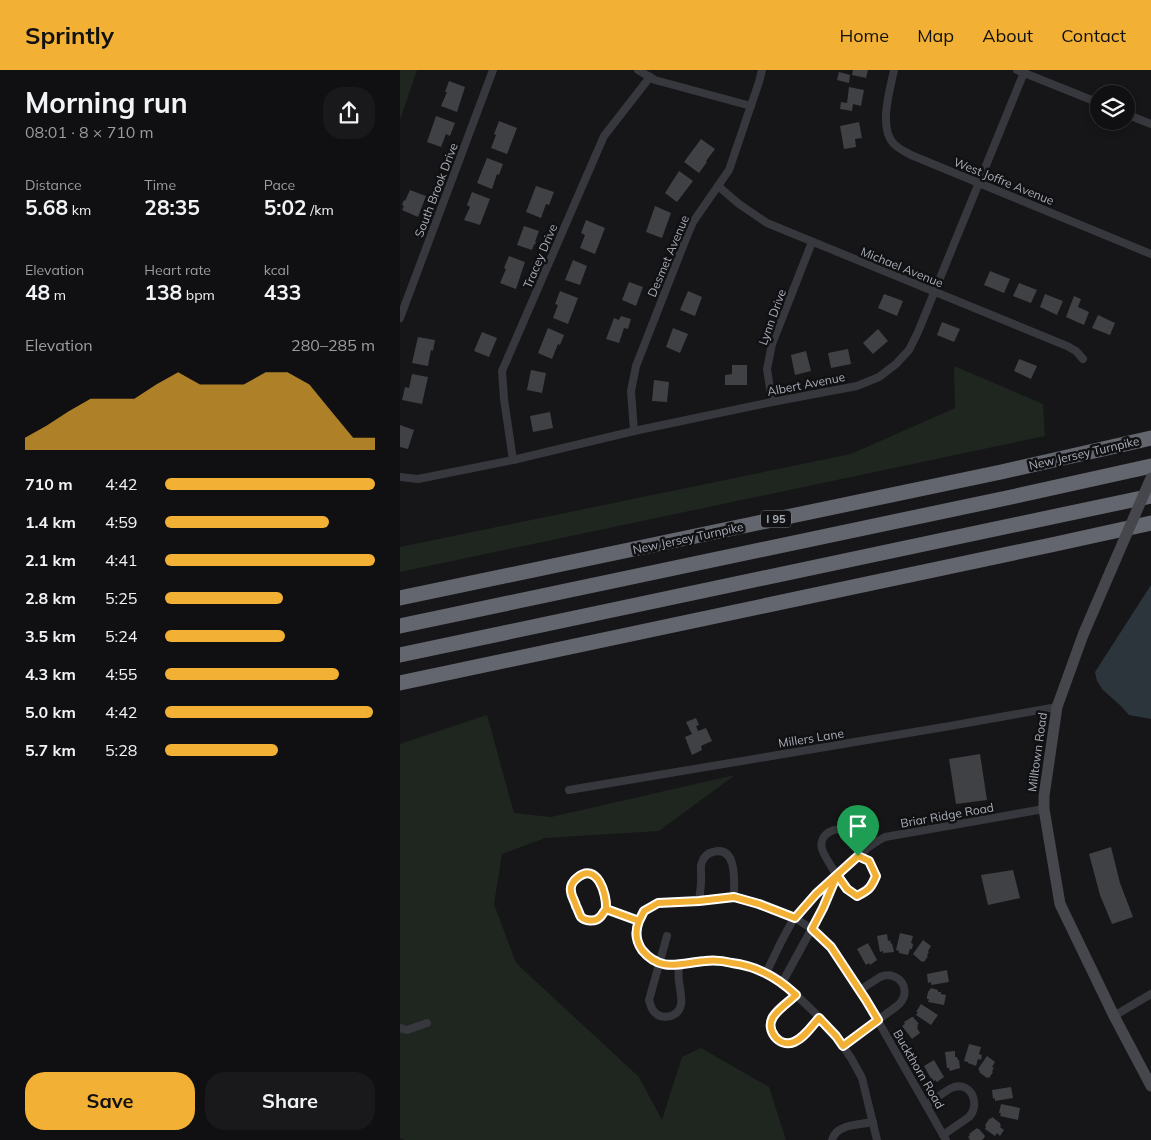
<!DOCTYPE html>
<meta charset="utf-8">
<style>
:root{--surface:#101012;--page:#19191b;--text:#f1f3f6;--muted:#9c9d9f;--line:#303032;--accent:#f2b134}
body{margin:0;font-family:Mulish,sans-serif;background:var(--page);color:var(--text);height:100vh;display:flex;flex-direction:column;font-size:19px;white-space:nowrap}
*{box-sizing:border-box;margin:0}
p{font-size:16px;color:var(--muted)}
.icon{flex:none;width:28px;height:28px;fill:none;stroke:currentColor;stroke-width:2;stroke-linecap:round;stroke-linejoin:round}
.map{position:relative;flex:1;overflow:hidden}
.panel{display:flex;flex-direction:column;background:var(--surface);width:400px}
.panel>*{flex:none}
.buttons{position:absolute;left:690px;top:15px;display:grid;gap:10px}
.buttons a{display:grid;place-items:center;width:45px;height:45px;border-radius:50%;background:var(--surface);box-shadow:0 2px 8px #0003,0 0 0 1px var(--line);font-size:25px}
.pin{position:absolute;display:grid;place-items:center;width:42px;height:42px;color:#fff;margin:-51px -21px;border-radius:50% 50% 50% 0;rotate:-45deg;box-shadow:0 0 5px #0007}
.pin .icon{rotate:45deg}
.round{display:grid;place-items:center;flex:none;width:52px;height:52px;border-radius:20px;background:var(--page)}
.headline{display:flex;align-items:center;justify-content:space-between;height:85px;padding:0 25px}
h1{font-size:28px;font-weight:700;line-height:38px}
.stats{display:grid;grid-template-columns:repeat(3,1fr);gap:8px;height:85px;padding:5px 25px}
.stats div{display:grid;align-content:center}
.stats b{font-size:21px;font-weight:700}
.stats small{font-size:14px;font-weight:400}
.stats p{font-size:14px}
.chart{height:140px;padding:10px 25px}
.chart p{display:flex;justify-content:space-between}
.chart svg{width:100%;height:90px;margin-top:5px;fill:var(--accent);opacity:.7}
.cta{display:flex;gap:10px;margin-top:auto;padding:10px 25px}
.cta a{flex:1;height:58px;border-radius:20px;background:var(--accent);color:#111;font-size:20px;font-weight:700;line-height:58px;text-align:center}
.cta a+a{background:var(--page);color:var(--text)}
ul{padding:0 25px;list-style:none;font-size:16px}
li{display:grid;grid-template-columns:80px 60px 1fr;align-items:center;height:38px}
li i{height:12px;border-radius:6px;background:var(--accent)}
header{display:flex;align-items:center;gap:30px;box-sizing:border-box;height:70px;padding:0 25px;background:var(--accent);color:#111}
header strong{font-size:24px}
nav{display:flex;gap:28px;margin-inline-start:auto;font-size:18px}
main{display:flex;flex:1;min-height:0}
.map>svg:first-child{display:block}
.green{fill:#1e261f}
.water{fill:#2c353c}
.building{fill:#404145}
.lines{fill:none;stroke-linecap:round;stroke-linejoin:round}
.street{stroke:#37383d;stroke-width:8}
.secondary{stroke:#45474d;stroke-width:11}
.highway{stroke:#63666e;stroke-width:15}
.secondary-bridge{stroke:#45474d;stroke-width:11}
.route-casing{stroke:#fff;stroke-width:10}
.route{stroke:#f2b134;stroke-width:6}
.labels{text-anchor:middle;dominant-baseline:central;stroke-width:5;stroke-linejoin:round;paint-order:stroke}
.shield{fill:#111113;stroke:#7b7e86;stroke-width:1}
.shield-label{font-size:11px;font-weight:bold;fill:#a8adb8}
.street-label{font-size:12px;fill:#a8adb8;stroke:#111113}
</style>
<header>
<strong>Sprintly</strong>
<nav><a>Home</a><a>Map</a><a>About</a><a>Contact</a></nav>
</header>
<main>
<section class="panel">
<div class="headline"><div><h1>Morning run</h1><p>08:01 · 8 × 710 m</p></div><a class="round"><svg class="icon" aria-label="share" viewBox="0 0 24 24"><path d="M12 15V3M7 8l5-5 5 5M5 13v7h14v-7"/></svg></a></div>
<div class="stats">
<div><p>Distance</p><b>5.68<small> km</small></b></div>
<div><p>Time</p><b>28:35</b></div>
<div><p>Pace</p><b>5:02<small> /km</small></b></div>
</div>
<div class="stats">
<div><p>Elevation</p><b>48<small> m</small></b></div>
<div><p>Heart rate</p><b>138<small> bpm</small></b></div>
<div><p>kcal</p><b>433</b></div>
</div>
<div class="chart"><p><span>Elevation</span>280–285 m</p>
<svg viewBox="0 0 160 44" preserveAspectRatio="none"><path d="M0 44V38L10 32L20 25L30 19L40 19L50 19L60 12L70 6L80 12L90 12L100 12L110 6L120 6L130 12L140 25L150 38L160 38V44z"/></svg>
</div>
<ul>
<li><b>710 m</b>4:42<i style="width:100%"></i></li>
<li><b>1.4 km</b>4:59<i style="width:78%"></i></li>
<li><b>2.1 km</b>4:41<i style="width:100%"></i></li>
<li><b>2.8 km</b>5:25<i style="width:56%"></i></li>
<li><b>3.5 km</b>5:24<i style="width:57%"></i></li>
<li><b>4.3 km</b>4:55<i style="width:83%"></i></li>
<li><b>5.0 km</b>4:42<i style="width:99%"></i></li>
<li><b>5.7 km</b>5:28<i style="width:54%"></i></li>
</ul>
<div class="cta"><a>Save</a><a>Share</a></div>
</section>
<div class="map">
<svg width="751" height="1070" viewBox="0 0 751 1070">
<rect width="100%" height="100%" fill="#161618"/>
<!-- green -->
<g class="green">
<path d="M 0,0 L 17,0 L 0,50 Z"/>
<path d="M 554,296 L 643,334 L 645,366 L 0,502 L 0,477 L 451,384 L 555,338 Z"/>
<path d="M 87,645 L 114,743 L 151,747 L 335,705 L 259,761 L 145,768 L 102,784 L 94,834 L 116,893 L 239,1007 L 262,1050 L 282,987 L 301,978 L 369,1017 L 386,1070 L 5,1070 L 0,1068 L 0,674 Z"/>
</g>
<!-- water -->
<path class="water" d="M 751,515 L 751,649 L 729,645 L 721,636 L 703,620 L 697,611 L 695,602 Z"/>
<!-- building -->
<g class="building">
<path d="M 453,0 L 468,0 L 466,8 L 452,5 Z"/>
<path d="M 439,2 L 450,5 L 449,13 L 437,10 Z"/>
<path d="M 49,11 L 65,17 L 57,42 L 41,36 L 47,22 L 45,22 Z"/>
<path d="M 449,17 L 464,20 L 461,36 L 453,34 L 452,41 L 440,39 L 441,32 L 447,33 Z"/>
<path d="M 36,46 L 55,53 L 50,66 L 46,64 L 41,77 L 27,72 Z"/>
<path d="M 99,51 L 117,58 L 107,84 L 91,78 L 96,65 L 94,64 Z"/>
<path d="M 459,52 L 462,68 L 455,69 L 456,77 L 444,79 L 440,56 Z"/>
<path d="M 301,69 L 315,79 L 306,91 L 307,92 L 299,103 L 284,92 Z"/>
<path d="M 87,88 L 103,94 L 99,105 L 97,104 L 92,119 L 77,113 Z"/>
<path d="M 279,101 L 293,111 L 277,132 L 265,123 Z"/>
<path d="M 136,116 L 154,122 L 149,135 L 146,134 L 141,148 L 126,142 Z"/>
<path d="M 10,120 L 26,126 L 18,147 L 2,140 L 4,136 L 2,135 L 4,130 L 5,131 Z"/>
<path d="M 72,122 L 90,129 L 80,155 L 64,150 L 70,137 L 67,135 Z"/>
<path d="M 255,136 L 271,143 L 262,168 L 246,162 Z"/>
<path d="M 186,150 L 205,158 L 195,184 L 180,178 L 185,165 L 181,163 Z"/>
<path d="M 124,156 L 139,161 L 135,172 L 136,172 L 135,175 L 134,174 L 132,180 L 117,175 Z"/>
<path d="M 109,186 L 125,192 L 116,219 L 100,213 L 106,199 L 104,198 Z"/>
<path d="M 173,190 L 187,196 L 180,215 L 165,210 Z"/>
<path d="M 590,201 L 610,209 L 604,223 L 584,215 Z"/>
<path d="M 229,212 L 243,217 L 236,236 L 222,230 Z"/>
<path d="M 619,213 L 637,220 L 631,233 L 613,226 Z"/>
<path d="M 160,221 L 178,228 L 168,254 L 153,248 L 158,235 L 155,234 Z"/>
<path d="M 288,221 L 302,227 L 295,246 L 280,240 Z"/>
<path d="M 484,224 L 503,231 L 497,246 L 478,238 Z"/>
<path d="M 645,224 L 663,231 L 657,245 L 640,237 Z"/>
<path d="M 674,226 L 681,229 L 678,237 L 689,242 L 684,255 L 666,247 Z"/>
<path d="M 698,245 L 715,253 L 710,265 L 692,258 Z"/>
<path d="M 221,246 L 231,249 L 228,259 L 224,258 L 219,273 L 206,269 L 214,248 L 219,250 Z"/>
<path d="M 542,252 L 560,259 L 554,272 L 537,265 Z"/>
<path d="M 148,258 L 164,265 L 160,275 L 158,274 L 152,289 L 138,283 Z"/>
<path d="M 273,258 L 288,264 L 280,283 L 266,277 Z"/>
<path d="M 478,259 L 488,271 L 473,284 L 463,273 Z"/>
<path d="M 82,262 L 97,268 L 89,287 L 74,281 Z"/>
<path d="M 18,267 L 35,270 L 33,281 L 31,280 L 28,296 L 12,293 Z"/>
<path d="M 448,279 L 451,294 L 431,298 L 428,283 Z"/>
<path d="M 406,281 L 411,301 L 395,305 L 391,285 Z"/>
<path d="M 619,289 L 637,296 L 631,309 L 614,301 Z"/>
<path d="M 332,295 L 347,295 L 347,315 L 325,315 L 325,305 L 332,304 Z"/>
<path d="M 131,300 L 146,303 L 142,323 L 127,320 Z"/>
<path d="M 12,304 L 28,307 L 22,334 L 2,330 L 5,317 L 9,318 Z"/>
<path d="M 254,310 L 269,312 L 267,332 L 252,331 Z"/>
<path d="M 150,342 L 153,358 L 133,362 L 130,346 Z"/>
<path d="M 0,355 L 14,360 L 8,379 L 0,377 Z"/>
<path d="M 296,648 L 299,655 L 296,656 L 298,661 L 306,658 L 312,671 L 301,676 L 302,680 L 292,685 L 285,667 L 292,664 L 286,652 Z"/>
<path d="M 580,684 L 587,730 L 556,734 L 549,689 Z"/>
<path d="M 711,777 L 720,813 L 733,847 L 712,854 L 700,825 L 689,784 Z"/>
<path d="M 613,800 L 620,828 L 588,835 L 581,805 Z"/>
<path d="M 500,863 L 513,866 L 511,873 L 513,874 L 512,879 L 510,879 L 508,885 L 499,883 L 499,881 L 496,880 Z"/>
<path d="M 487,864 L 488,871 L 490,870 L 491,874 L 492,873 L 494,882 L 483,883 L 483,881 L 480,882 L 477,866 Z"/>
<path d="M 523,870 L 531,876 L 528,881 L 529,882 L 527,885 L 528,886 L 524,892 L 523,891 L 522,892 L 513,884 Z"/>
<path d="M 468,873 L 477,890 L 470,895 L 469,893 L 466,895 L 457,879 Z"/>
<path d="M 547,900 L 549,912 L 531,915 L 531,912 L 528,913 L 527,904 Z"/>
<path d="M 531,918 L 538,920 L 538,922 L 541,922 L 541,924 L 546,925 L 544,935 L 528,932 L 529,929 L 527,929 L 527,927 L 528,922 Z"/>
<path d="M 521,934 L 538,945 L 531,955 L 516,945 L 518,942 L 516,942 Z"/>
<path d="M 512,947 L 513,947 L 519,954 L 517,955 L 518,957 L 517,958 L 520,963 L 512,969 L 502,956 L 505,954 L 504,952 Z"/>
<path d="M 569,974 L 581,977 L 579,984 L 582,985 L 581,990 L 578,989 L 576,996 L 568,993 L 568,992 L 564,991 Z"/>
<path d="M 555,981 L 555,987 L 557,987 L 558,990 L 559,990 L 560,998 L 550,1001 L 549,998 L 547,998 L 545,982 Z"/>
<path d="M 587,986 L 595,992 L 592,997 L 594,998 L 592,1001 L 593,1002 L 589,1008 L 587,1007 L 587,1008 L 579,1002 L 580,1001 L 578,999 Z"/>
<path d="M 534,990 L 544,1007 L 537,1012 L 535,1010 L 533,1012 L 524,996 Z"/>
<path d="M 611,1017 L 613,1028 L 595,1031 L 595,1028 L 593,1029 L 592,1020 Z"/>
<path d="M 601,1034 L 620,1038 L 618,1050 L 600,1046 L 601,1043 L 599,1043 Z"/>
<path d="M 592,1047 L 600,1053 L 600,1054 L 601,1055 L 600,1057 L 604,1060 L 600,1066 L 597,1063 L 595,1066 L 585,1059 L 586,1057 L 585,1055 L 590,1048 L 591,1049 Z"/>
<path d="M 577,1058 L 578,1059 L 579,1059 L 585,1066 L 584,1068 L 582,1070 L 570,1070 L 568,1067 L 570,1065 L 569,1064 Z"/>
</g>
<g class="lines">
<!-- street -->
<g class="street">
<path d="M 238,0 L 255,10 L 351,36"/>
<path d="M 494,0 C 490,20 478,58 494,74 C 499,79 506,82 511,85 L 751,184"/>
<path d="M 617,0 L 699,33"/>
<path d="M 726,44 L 751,54"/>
<path d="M 318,116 L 339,134 L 367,153 L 667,276 L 676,281 L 683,289"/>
<path d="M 0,248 L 93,0"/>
<path d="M 372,332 L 367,299 L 372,274 L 412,172"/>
<path d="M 234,361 L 231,321 L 236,296 L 285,171 L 293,152 L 329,100 L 359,12 L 362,0"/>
<path d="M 113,390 L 104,329 L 102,301 L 204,66 L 250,7"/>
<path d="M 0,407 L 18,409 L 113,390 L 234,361 L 372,332 L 457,316 L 479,307 L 496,294 L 509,280 L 518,262 L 625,0"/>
<path d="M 169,720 L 550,656 L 657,637"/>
<path d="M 457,786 L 469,791 L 476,806 C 471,818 469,820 457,826 C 454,824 450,822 447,819 C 442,814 424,786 422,779 C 418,764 437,754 448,763 C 454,767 459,775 464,781"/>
<path d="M 188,804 C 201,807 202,814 205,826 C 206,830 208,834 206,838 C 203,847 189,856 182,847 C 179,844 178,839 177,836 C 175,832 171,826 171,822 C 169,811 179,805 188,804 Z"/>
<path d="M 299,831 C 300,822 302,812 301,803 C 301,799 300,796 302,792 C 304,787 308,783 313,782 C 338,775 334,813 334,827"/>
<path d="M 206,839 L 239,851"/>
<path d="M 267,866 L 249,930 C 251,938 253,943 260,946 C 264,947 267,947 271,946 C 287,940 280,923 279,911 C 278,905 279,900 279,895"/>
<path d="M 366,903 C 375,885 383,866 394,849 C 406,832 422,818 437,805 C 452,791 467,776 485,767 L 644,739"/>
<path d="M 382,913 L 423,838 L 435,808"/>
<path d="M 396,925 C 389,931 378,939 373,947 C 365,960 379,978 394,972 C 404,968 412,956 419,948"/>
<path d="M 714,946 L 751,924"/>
<path d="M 0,958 L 7,960 L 27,953"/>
<path d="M 443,976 L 497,936 C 514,922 500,899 480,907 L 460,920"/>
<path d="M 526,1035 C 533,1031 547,1019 554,1017 C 571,1012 581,1034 569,1047 L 543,1065"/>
<path d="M 432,1070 C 436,1054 459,1055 473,1052"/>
<path d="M 477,1070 L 462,1008 L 451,988 L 436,966 L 414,942 L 390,919 L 374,906 L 354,898 L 333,893 L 308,890 L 273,896 L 262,895 L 248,887 L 240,876 L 235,865 L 238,853 L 243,841 L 258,833 L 299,831 L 334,827 L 382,843 L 395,848 L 412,859 L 431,877 L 466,930 L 546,1070"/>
</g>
<!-- secondary -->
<path class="secondary" d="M 711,500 L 683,565 L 657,637 L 644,726 L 644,739 L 660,834 L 714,946 L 751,1016"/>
<!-- highway -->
<g class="highway">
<path d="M 0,528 L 601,402 L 751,368"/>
<path d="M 0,556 L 616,426 L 751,396"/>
<path d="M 0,585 L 751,426"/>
<path d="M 0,613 L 651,475 L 751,453"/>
</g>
<!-- secondary-bridge -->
<path class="secondary-bridge" d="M 711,500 L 751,408"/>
</g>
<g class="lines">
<defs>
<path id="route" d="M 458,786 L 416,824 L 395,848 L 359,834 L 334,827 L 299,831 L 258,833 L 244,841 L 239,851 L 206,839 C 207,824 197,791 177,808 C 173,811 170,816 171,821 C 171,826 175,831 176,836 C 178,839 179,844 181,847 C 185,851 195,852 199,848 C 202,846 204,841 206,839 L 239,851 C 235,861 235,870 242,880 C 261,903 280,893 305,891 C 314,890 324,891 332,893 C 357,896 378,908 396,925 C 390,931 378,939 373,947 C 365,960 379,978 394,972 C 404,968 412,956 419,948 L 436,966 L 443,976 L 478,950 L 466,930 L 431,877 L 412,859 L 423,838 L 437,805 L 447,819 L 457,826 C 469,820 471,818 476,806 L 469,791 L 458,786"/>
</defs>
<!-- route casing -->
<use href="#route" class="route-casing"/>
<!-- route -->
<use href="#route" class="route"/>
</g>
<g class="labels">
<!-- shield labels -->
<rect class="shield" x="361" y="440.5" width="30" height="17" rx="4"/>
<g class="shield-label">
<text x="376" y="449">I 95</text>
</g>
<!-- street labels -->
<g class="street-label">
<text transform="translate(604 111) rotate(22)">West Joffre Avenue</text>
<text transform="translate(36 120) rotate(-69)">South Brook Drive</text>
<text transform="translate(140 186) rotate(-67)">Tracey Drive</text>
<text transform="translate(268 186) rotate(-67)">Desmet Avenue</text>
<text transform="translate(502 197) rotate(22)">Michael Avenue</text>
<text transform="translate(372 247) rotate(-70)">Lynn Drive</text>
<text transform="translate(406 314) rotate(-11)">Albert Avenue</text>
<text transform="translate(684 383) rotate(-13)">New Jersey Turnpike</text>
<text transform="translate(288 468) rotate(-12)">New Jersey Turnpike</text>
<text transform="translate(411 668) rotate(-9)">Millers Lane</text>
<text transform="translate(637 682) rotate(-82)">Milltown Road</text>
<text transform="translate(547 745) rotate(-10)">Briar Ridge Road</text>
<text transform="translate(519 999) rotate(60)">Buckthorn Road</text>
</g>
</g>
</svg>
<div class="buttons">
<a><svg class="icon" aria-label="layers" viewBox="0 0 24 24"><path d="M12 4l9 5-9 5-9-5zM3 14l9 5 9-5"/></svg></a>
</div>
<div class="pin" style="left:458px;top:786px;background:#1e9e55"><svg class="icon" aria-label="arrive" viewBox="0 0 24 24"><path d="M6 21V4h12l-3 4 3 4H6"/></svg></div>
</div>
</main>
